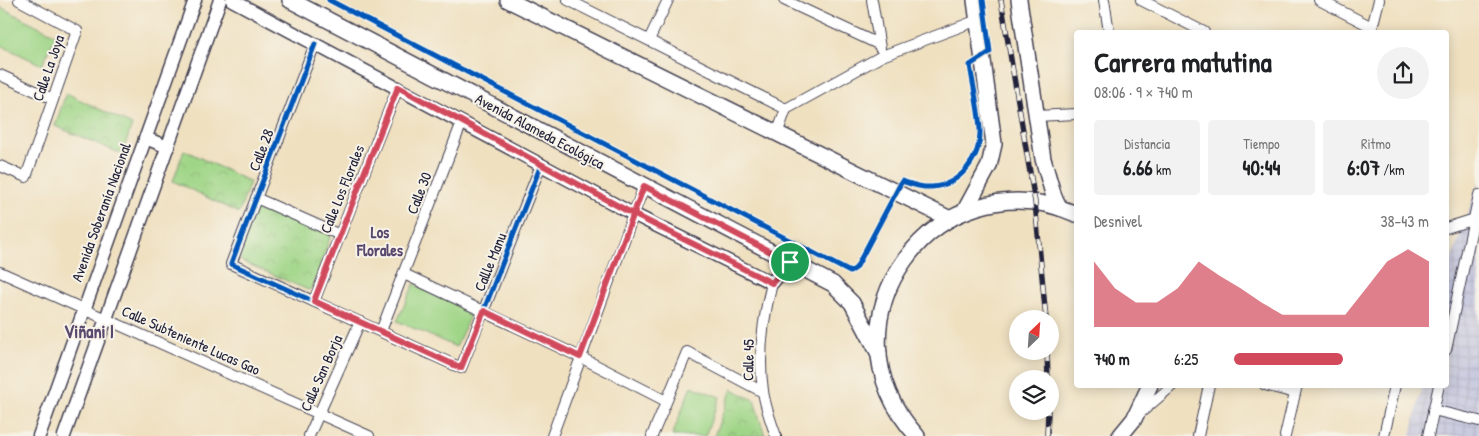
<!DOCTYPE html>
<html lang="es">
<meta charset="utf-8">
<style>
:root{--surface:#fff;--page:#f2f2f2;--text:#202124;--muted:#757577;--accent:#d1495b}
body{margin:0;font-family:"Patrick Hand",sans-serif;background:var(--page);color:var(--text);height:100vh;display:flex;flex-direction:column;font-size:19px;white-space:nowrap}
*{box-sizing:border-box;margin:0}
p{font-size:16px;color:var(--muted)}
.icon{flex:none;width:28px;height:28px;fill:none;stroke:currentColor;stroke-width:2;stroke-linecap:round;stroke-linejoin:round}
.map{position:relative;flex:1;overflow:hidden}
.panel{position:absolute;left:1074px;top:30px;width:375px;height:358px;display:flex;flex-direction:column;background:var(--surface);border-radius:5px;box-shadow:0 2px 12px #0003}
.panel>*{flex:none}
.needle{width:32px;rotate:25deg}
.buttons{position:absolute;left:1009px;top:310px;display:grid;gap:10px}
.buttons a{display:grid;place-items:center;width:50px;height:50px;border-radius:50%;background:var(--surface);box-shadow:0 2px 12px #0003;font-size:25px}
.pin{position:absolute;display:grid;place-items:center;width:42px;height:42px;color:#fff;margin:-21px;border:2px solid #fff;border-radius:50%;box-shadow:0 1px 5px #0007}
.round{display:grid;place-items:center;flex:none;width:52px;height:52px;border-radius:26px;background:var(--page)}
.overview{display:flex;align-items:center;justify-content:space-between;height:85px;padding:0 20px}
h1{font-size:28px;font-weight:800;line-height:38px}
.stats{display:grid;grid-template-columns:repeat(3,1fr);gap:8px;height:85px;padding:5px 20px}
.stats div{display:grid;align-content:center;border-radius:5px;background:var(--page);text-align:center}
.stats b{font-size:21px;font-weight:800}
.stats small{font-size:14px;font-weight:400}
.stats p{font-size:14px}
.chart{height:140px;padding:10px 20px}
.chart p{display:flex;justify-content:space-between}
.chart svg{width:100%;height:90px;margin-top:5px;fill:var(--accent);opacity:.7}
ul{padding:0 20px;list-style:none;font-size:16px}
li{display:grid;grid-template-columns:80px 60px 1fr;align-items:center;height:38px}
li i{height:12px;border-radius:6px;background:var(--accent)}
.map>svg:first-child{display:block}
.industrial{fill:url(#industrial-grid)}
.park{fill:url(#park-crowns);stroke:#607c60}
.garden{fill:#9fd586;stroke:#607c60}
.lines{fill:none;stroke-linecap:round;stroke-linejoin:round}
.minor-casing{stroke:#413e4f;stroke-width:12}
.tertiary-casing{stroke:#413e4f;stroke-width:15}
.secondary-casing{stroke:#413e4f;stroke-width:18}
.minor{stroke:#fff;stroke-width:10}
.tertiary{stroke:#fff;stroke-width:12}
.secondary{stroke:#fff;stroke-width:15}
.rail-casing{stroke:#22223b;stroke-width:5.5}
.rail{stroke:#f7f3e8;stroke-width:4;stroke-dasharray:11;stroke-linecap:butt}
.cycleway-casing{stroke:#f7f3e8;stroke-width:8}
.cycleway{stroke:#0057b8;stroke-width:5}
.route-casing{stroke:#fff;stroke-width:10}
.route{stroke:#d1495b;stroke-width:6}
.labels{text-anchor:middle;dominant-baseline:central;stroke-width:4;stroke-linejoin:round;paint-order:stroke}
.street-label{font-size:15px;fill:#22223b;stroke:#f7f3e8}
.neighbourhood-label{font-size:16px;font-weight:bold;fill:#59496e;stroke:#f7f3e8}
.quarter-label{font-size:18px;font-weight:bold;fill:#59496e;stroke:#f7f3e8}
</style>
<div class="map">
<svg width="1479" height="436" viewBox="0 0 1479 436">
<defs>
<pattern id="industrial-grid" width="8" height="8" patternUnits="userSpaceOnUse" patternTransform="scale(1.25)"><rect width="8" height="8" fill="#c0c2dd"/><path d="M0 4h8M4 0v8" fill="none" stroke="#a5a6bf"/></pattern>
<pattern id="park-crowns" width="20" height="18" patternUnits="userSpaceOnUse" patternTransform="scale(1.25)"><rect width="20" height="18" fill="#9fd586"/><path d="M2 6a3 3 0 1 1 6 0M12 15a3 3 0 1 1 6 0" fill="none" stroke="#89b775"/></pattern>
</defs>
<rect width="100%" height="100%" fill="#f7f3e8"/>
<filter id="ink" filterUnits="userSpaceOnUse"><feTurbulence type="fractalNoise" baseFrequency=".02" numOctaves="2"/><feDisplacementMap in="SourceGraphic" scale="10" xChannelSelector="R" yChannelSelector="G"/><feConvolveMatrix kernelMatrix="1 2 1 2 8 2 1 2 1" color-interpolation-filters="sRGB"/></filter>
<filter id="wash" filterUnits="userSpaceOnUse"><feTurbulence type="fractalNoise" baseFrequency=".0096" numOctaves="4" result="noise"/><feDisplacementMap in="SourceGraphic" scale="20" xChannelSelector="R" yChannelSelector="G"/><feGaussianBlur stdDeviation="1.12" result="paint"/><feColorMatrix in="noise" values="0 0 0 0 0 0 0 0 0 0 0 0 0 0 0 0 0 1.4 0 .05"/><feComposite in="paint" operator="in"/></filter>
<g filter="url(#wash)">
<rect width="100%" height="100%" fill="#efe0c0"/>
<!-- industrial -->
<path class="industrial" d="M 1479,182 L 1479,436 L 1411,436 L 1422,385 L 1446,385 L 1446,275 Z"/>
<!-- park -->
<g class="park">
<path d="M 66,93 L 132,125 L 122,154 L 55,126 Z"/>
<path d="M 184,150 L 250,182 L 239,213 L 173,181 Z"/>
<path d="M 260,203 L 331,235 L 312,288 L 308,290 L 241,261 L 237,254 L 256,206 Z"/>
<path d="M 732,389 L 754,400 L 765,436 L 714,436 Z"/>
</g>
<!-- garden -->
<g class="garden">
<path d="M 0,7 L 56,35 L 42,65 L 0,45 Z"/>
<path d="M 414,284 L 472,311 L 456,347 L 397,321 Z"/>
<path d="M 691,386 L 720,397 L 705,436 L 672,436 Z"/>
</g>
</g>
<g filter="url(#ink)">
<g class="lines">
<defs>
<g id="minor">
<path d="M 568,0 L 786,109 L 882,56 L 978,20"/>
<path d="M 784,0 L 878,44"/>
<path d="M 872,0 L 880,48"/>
<path d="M 1104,0 L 1109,32"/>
<path d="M 1141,0 L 1204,32"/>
<path d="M 1319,0 L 1372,27"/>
<path d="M 1371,32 L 1379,0"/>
<path d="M 649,40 L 668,0"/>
<path d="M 315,44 L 231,264 L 461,368 L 541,165"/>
<path d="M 0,75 L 53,99"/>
<path d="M 1037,116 L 1076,114"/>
<path d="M 777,134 L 786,109"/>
<path d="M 0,166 L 26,177 L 77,31 L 19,0"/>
<path d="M 256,198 L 340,235"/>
<path d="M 1446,228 L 1478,218"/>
<path d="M 0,272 L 369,436"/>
<path d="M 404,274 L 580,357 L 666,401"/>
<path d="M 772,283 C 763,318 758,356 763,391 C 765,406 771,422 776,436"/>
<path d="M 314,301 L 398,87"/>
<path d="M 381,331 L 462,122"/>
<path d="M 1446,350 L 1479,195"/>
<path d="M 1265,385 L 1295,393"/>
<path d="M 1433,410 L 1479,421"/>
<path d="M 1138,415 L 1173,385"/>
<path d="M 309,436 L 360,322"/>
<path d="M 552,436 L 644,186"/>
<path d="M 652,436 L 687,352 L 763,392"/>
<path d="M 1198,436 L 1209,385"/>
<path d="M 1285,436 L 1297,385"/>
<path d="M 1384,436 L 1395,385"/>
<path d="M 1428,436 L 1439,385"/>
</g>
<g id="tertiary">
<path d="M 232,0 L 633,214 L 772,283 L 790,262"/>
<path d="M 145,138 L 168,147"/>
<path d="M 39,436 L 195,0"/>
<path d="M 64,436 L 220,0"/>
</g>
<g id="secondary">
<path d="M 290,0 L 833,284 L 852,303 L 879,354"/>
<path d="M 508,0 L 950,219"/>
<path d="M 1019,0 L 1043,159 L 1054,197 L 1060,208"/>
<path d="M 964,212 L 989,166 L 994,144 L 975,0"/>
<path d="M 917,436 C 813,323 936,153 1076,214"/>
<path d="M 1120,436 L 1134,419 L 1150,385"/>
</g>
</defs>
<!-- minor casing -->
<use href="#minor" class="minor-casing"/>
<!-- tertiary casing -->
<use href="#tertiary" class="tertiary-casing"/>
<!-- secondary casing -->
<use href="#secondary" class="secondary-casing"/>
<!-- minor -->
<use href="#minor" class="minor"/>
<!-- tertiary -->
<use href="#tertiary" class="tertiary"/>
<!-- secondary -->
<use href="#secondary" class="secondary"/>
<defs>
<g id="rail">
<path d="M 1001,0 L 1035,202 L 1046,319"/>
<path d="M 1047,351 L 1048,379"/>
<path d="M 1047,436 L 1048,411"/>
</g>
</defs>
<!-- rail casing -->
<use href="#rail" class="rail-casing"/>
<!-- rail -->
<use href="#rail" class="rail"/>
<defs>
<g id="cycleway">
<path d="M 329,0 L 850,272 L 856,268 L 902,181 C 911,184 921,188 932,187 C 960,185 981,158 980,130 C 979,109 973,86 970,65 L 990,52 L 983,0"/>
<path d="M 315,44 L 231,264 L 461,368 L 541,165"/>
</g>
</defs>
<!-- cycleway casing -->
<use href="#cycleway" class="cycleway-casing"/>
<!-- cycleway -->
<use href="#cycleway" class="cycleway"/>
</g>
</g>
<g class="lines" filter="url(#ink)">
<defs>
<path id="route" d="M 790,262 L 772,283 L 633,214 L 398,87 L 314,301 L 461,368 L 484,311 L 580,357 L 644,186 L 790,262"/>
</defs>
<!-- route casing -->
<use href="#route" class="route-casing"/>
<!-- route -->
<use href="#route" class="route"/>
</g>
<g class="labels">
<!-- street labels -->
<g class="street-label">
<text transform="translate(48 68) rotate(-71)">Calle La Joya</text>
<text transform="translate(540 131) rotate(28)">Avenida Alameda Ecológica</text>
<text transform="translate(261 150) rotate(-69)">Calle 28</text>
<text transform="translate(342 189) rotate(-68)">Calle Los Florales</text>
<text transform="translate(419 193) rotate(-69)">Calle 30</text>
<text transform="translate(101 212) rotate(-70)">Avenida Soberanía Nacional</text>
<text transform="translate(490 262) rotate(-68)">Callle Manu</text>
<text transform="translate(191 340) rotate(24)">Calle Subteniente Lucas Gao</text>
<text transform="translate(748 360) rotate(-89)">Calle 45</text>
<text transform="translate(321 373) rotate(-66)">Calle San Borja</text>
</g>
<!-- neighbourhood labels -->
<g class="neighbourhood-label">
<text x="380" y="232">Los<tspan x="380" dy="18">Florales</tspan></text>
</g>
<!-- quarter labels -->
<g class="quarter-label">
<text x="89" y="331">Viñani I</text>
</g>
</g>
</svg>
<div class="buttons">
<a><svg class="needle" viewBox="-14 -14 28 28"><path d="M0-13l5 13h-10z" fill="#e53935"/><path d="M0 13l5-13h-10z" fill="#757577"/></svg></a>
<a><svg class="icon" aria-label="layers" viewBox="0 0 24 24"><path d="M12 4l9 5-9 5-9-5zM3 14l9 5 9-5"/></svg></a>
</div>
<div class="pin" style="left:790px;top:262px;background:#1e9e55"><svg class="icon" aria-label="arrive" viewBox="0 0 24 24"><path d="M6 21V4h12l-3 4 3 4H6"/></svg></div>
<section class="panel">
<div class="overview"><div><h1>Carrera matutina</h1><p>08:06 · 9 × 740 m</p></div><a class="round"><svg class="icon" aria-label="share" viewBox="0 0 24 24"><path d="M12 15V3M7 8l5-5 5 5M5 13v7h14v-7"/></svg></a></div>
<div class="stats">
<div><p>Distancia</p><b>6.66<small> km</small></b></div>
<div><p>Tiempo</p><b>40:44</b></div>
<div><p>Ritmo</p><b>6:07<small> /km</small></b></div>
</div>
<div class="chart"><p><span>Desnivel</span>38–43 m</p>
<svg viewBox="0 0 160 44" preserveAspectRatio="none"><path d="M0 44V12L10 25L20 32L30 32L40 25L50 12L60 19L70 25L80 32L90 38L100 38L110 38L120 38L130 25L140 12L150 6L160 12V44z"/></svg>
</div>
<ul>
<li><b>740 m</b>6:25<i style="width:56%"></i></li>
</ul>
</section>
</div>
